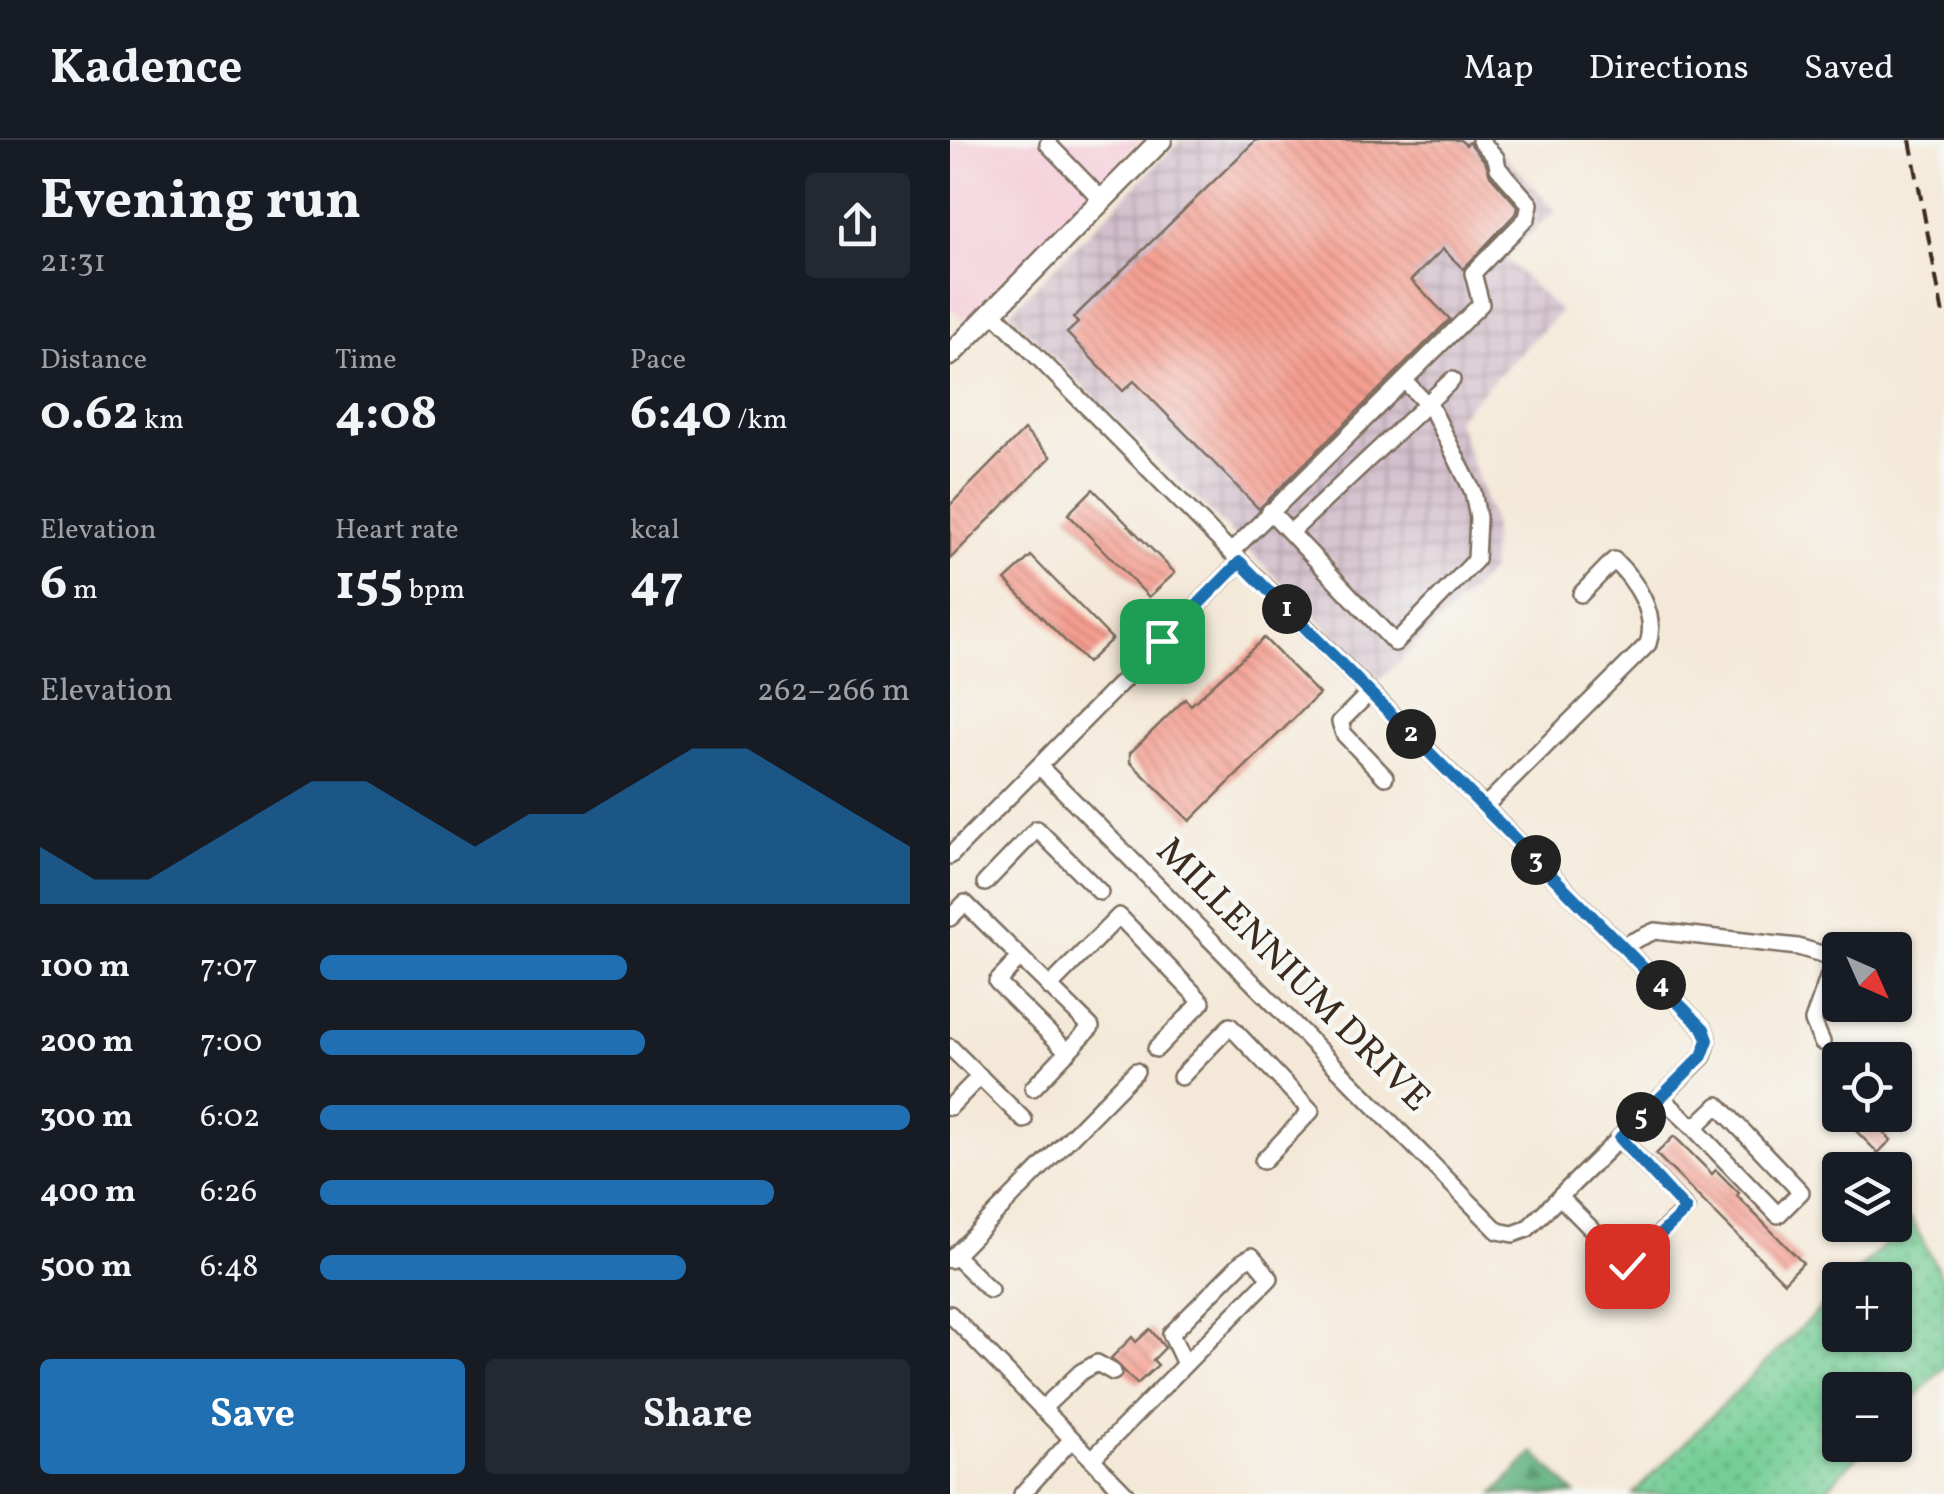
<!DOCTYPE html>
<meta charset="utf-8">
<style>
:root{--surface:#171b24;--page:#242831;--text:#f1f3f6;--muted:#9ea1a6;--line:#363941;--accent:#1f6fb2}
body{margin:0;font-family:Vollkorn,serif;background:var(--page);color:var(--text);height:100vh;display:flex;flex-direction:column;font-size:38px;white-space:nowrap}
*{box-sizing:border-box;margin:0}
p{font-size:32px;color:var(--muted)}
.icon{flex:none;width:55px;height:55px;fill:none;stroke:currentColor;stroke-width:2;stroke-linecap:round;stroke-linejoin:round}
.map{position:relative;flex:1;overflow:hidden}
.panel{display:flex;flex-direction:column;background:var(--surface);width:950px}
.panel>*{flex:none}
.needle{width:65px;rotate:135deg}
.controls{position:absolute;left:872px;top:792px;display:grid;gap:20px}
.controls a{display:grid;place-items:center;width:90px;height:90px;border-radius:10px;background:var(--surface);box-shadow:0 2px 8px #0004;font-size:50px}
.pin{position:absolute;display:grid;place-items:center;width:85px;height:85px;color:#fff;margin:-42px;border-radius:20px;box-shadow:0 5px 15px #0006}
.km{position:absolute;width:50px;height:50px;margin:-25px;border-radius:50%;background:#222;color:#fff;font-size:28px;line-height:50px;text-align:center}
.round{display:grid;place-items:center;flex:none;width:105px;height:105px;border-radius:10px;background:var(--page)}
.overview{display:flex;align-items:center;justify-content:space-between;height:170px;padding:0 40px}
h1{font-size:55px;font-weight:700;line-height:75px}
.figures{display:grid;grid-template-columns:repeat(3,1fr);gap:15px;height:170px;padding:10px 40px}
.figures div{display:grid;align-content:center}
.figures b{font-size:50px;font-weight:700}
.figures small{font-size:28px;font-weight:400}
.figures p{font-size:28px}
.chart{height:280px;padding:20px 40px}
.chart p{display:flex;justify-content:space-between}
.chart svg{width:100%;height:180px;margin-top:10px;fill:var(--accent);opacity:.7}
.cta{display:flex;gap:20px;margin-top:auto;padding:20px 40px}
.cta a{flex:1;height:115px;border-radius:10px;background:var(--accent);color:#fff;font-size:40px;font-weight:700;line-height:115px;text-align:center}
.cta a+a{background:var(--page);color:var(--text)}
ul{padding:0 40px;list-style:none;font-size:32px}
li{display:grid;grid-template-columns:160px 120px 1fr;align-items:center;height:75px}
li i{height:25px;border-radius:12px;background:var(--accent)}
header{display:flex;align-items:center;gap:60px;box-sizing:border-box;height:140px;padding:0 50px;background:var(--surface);border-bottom:2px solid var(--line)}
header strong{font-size:48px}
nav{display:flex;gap:55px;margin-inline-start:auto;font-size:35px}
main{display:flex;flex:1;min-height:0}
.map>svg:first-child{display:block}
.built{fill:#f5cfda}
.industrial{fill:url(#industrial-grid)}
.grass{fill:url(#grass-dots);stroke:#587c5a;stroke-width:2.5}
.forest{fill:url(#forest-firs);stroke:#4e6e4e;stroke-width:2.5}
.building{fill:url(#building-back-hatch)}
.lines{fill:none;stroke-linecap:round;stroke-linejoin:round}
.minor-casing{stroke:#7c6d5f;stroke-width:20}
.major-casing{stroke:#7c6d5f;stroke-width:25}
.minor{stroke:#fff;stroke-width:15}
.major{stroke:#fff;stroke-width:20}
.rail{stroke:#3b2a1e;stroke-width:4;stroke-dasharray:15 8;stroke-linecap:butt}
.route-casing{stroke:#fff;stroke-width:20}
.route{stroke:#1f6fb2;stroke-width:12}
.labels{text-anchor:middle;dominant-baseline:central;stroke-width:9;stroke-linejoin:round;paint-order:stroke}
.street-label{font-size:38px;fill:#3b2a1e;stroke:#f6f6f2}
</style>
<header>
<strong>Kadence</strong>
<nav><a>Map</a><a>Directions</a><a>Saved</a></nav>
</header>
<main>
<section class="panel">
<div class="overview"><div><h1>Evening run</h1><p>21:31</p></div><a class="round"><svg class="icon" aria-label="share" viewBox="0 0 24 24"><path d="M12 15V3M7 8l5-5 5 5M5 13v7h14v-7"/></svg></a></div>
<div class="figures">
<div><p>Distance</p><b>0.62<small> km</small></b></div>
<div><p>Time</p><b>4:08</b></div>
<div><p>Pace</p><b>6:40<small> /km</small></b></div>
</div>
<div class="figures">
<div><p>Elevation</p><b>6<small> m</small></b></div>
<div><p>Heart rate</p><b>155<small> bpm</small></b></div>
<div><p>kcal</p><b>47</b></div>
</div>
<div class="chart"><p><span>Elevation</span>262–266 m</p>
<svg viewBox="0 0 160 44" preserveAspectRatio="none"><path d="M0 44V30L10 38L20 38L30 30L40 22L50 14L60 14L70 22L80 30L90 22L100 22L110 14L120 6L130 6L140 14L150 22L160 30V44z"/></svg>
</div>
<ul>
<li><b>100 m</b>7:07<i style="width:52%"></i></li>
<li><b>200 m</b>7:00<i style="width:55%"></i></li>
<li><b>300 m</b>6:02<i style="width:100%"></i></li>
<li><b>400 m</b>6:26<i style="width:77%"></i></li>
<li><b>500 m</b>6:48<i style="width:62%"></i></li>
</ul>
<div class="cta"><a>Save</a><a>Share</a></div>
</section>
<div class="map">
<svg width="994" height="1354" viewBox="0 0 994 1354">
<defs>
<pattern id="industrial-grid" width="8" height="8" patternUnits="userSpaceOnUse" patternTransform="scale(2.5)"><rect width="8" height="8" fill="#d1bdcb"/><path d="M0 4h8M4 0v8" fill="none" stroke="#ab9aa4"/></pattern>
<pattern id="grass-dots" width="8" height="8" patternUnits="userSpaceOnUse" patternTransform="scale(2.5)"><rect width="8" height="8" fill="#75ce95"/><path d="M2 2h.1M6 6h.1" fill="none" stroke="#61a779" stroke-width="1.8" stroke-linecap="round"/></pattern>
<pattern id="forest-firs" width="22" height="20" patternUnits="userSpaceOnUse" patternTransform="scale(2.5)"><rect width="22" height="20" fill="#60b17e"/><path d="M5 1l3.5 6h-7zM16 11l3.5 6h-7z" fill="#509067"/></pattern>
<pattern id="building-back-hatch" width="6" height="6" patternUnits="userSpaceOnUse" patternTransform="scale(2.5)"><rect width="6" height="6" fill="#f69e91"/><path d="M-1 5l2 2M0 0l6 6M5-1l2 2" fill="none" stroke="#c88176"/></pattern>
</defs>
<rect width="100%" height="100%" fill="#f6f6f2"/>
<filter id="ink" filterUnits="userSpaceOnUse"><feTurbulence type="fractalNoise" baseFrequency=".01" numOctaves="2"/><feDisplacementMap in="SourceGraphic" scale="20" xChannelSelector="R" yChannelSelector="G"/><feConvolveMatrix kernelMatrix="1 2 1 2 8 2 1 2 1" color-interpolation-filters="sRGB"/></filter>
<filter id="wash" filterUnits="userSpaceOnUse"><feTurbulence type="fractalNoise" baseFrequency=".0048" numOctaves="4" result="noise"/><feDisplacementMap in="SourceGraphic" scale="40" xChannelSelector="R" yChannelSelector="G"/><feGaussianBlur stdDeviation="2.25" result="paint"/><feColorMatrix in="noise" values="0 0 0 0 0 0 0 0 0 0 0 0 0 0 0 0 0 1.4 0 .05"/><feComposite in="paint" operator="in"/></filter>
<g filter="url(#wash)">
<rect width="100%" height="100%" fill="#f4e9d8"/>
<!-- built -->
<path class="built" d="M 0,0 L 190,0 L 14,182 L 0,167 Z"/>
<!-- industrial -->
<path class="industrial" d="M 231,0 L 540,0 L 606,71 L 554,117 L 610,172 L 506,278 L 543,383 L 540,432 L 430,540 L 59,173 Z"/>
<!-- grass -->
<path class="grass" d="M 961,1079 L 994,1141 L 994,1227 L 945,1278 L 945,1250 L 890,1250 L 890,1305 L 918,1305 L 871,1354 L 683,1354 L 890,1149 L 890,1195 L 945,1195 L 945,1140 L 899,1140 Z"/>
<!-- forest -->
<path class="forest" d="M 584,1312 L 625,1354 L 544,1354 Z"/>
<g id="blocks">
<!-- building -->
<g class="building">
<path d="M 306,0 L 510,0 L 516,5 L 519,2 L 536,23 L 540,35 L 568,67 L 567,72 L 513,129 L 493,109 L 461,140 L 500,179 L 309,369 L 184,241 L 173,251 L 117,193 L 128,183 L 123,178 Z"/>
<path d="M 74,290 L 101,317 L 0,419 L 0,365 Z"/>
<path d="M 143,349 L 225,433 L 199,457 L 118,374 Z"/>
<path d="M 81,416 L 162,499 L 137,523 L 55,440 Z"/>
<path d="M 314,498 L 369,554 L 240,681 L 180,622 L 180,613 L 235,559 L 241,565 Z"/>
<path d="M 890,975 L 916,975 L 941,1000 L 928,1013 Z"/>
<path d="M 724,996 L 762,1034 L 766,1030 L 789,1053 L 787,1056 L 853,1123 L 834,1142 L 706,1014 Z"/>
<path d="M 200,1189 L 215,1208 L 203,1220 L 208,1225 L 187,1244 L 161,1218 L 182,1197 L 186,1202 Z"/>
</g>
</g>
</g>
<g filter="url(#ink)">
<use href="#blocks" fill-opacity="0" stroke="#7c6d5f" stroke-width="2.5"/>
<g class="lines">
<defs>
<g id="minor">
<path d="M 98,4 L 152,60"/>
<path d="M 43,172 L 754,889 L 758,900 L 753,916 L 577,1089 L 563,1094 L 548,1091 L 89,626"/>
<path d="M 320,371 L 445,503 L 526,420 L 528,378 L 523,352 L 483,271 L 455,241"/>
<path d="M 341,392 L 502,240"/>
<path d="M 281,412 L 531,164 L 523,133 L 577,78 L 580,64 L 548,28 L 546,18 L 530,0"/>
<path d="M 420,552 L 390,582 L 394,594 L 435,637"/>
<path d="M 534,667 L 698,504 C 708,474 686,441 664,420 L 631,454"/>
<path d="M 0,716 L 290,422"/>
<path d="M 35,743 L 87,689 L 150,752"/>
<path d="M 0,778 L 15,763 L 141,887 L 83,948"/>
<path d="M 672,806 L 705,791 L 848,807 L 885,818 L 863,881 L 872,902"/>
<path d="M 70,818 L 47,842 L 118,912"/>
<path d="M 99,847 L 169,776 L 252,862 L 206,909"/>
<path d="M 0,907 L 74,980"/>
<path d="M 231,937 L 280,886 L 361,971 L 313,1021"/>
<path d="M 711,957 L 744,988 L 768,965 L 851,1052 L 828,1075 L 744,988"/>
<path d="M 0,967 L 30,936"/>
<path d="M 610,1057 L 677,1125 L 736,1069 L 670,998"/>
<path d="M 5,1116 L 40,1150"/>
<path d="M 0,1120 L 186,931"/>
<path d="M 0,1174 L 176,1354"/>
<path d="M 92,1269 L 131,1232 L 147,1223 L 163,1232"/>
<path d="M 142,1319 L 320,1138 L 302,1116 L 292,1122 L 221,1194 L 235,1224"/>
<path d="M 72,1354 L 122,1299"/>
</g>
<path id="major" d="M 0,215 L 211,0"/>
</defs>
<!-- minor casing -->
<use href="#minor" class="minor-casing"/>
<!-- major casing -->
<use href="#major" class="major-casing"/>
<!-- minor -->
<use href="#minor" class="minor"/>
<!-- major -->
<use href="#major" class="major"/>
<!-- rail -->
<path class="rail" d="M 960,0 L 994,180"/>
</g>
</g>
<g class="lines" filter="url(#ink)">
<defs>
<path id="route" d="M 212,501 L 290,422 L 754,889 L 758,900 L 752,916 L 670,998 L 736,1070 L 677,1126"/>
</defs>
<!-- route casing -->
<use href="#route" class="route-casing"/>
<!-- route -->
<use href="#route" class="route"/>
</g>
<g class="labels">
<!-- street labels -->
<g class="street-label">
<text transform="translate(342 836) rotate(45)">MILLENNIUM DRIVE</text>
</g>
</g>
</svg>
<div class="controls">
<a><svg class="needle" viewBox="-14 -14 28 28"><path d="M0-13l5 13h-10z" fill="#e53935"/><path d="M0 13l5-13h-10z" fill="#9ea1a6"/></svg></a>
<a><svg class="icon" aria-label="locate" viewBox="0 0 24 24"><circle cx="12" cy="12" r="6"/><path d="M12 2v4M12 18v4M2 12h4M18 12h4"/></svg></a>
<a><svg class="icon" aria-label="layers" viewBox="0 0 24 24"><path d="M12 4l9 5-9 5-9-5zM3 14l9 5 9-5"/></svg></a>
<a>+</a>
<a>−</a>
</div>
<div class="pin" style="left:212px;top:501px;background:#1e9e55"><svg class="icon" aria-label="arrive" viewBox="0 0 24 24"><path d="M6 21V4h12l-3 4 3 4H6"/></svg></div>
<div class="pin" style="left:677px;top:1126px;background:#d93025"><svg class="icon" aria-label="check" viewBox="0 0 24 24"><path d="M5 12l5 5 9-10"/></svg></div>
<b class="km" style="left:337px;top:469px">1</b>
<b class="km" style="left:461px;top:594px">2</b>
<b class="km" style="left:586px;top:720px">3</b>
<b class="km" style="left:711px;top:845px">4</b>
<b class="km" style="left:691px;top:977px">5</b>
</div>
</main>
